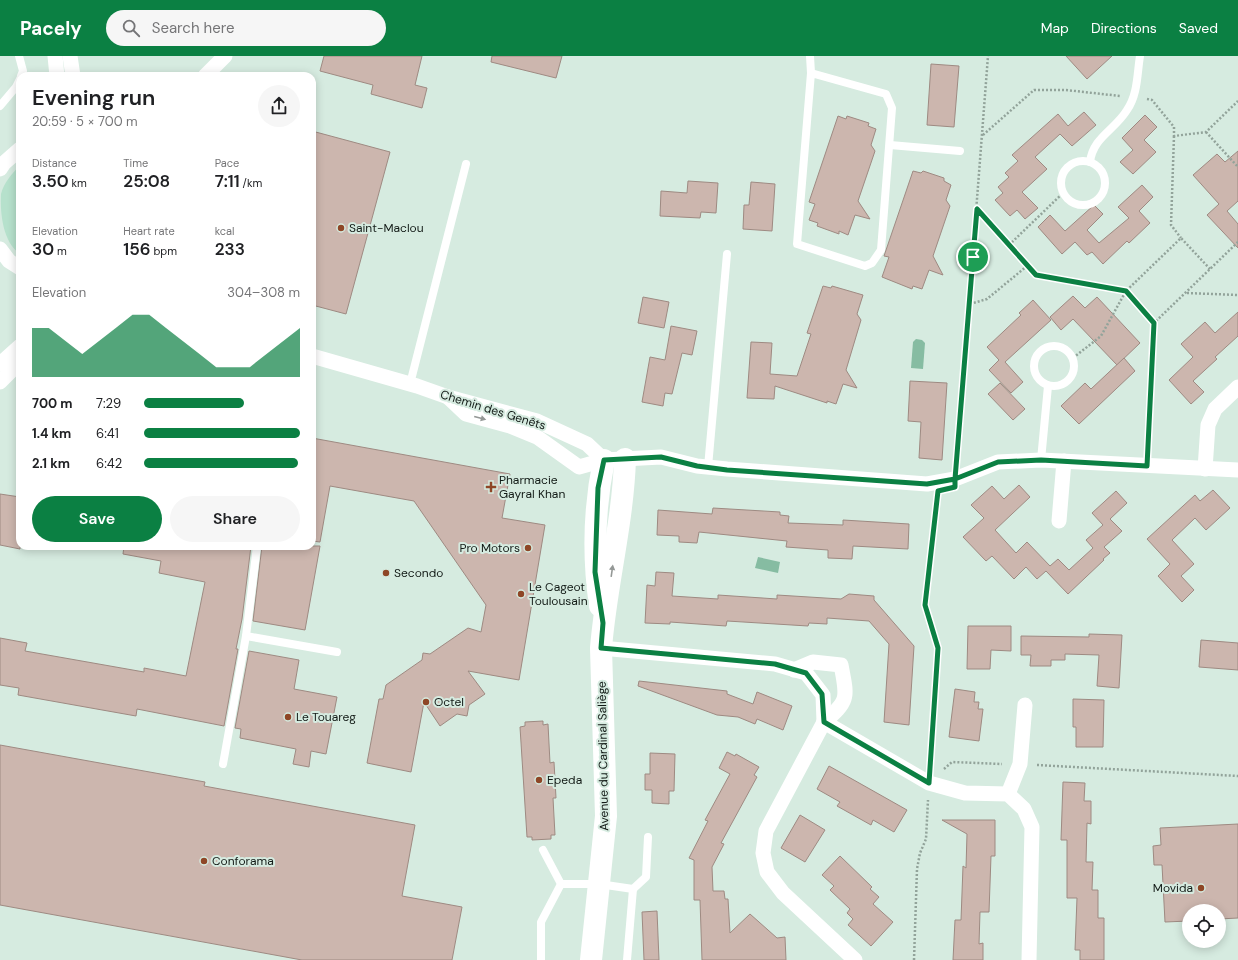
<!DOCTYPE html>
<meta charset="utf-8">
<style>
:root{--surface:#fff;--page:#f6f6f6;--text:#202124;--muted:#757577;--accent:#0b8043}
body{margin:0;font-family:"DM Sans",sans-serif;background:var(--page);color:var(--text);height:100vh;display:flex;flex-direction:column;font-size:15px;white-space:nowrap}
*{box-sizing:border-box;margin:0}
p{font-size:13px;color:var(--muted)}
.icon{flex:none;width:22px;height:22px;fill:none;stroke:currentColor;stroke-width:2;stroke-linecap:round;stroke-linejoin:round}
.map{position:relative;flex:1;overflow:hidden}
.side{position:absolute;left:16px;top:16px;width:300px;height:478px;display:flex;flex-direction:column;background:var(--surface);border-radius:12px;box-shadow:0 2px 10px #0003}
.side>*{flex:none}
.tools{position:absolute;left:1182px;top:848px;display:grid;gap:8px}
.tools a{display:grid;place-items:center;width:44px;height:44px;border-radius:50%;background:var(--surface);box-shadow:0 2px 10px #0003;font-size:20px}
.pin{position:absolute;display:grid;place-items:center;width:34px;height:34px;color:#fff;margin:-17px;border:2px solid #fff;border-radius:50%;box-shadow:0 1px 4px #0007}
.round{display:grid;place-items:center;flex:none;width:42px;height:42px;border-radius:21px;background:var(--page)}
.summary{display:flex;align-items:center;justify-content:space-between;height:68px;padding:0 16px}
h1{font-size:22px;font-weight:600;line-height:30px}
.metrics{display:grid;grid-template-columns:repeat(3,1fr);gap:6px;height:68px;padding:4px 16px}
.metrics div{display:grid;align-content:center}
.metrics b{font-size:17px;font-weight:600}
.metrics small{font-size:11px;font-weight:400}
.metrics p{font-size:11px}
.chart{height:112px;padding:8px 16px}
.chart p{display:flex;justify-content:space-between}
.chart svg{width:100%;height:72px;margin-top:4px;fill:var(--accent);opacity:.7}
.primary-button{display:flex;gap:8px;margin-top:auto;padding:8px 16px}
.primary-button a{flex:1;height:46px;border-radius:24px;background:var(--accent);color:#fff;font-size:16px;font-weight:600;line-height:46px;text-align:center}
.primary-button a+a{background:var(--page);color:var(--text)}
ul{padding:0 16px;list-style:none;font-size:13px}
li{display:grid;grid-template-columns:64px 48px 1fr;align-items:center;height:30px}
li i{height:10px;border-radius:5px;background:var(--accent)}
header{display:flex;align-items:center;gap:24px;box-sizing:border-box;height:56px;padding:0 20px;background:var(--accent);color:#fff}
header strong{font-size:19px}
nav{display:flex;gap:22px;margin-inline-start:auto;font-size:14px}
.search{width:280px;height:36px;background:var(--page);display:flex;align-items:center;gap:10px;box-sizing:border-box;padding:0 14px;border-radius:22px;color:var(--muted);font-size:15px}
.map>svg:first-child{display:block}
.green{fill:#b6e1cc}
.water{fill:#86bca2}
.building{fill:#ccb6ae;stroke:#9e8a82}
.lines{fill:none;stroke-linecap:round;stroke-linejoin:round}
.path{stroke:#92a39a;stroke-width:2.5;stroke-dasharray:2 2;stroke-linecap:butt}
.lane{stroke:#fff;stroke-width:8}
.street{stroke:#fff;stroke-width:15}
.secondary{stroke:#fff;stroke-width:22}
.oneway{fill:#949896}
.route-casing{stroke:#fff;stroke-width:8}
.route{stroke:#0b8043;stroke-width:5}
.poi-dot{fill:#8e4626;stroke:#d6ebe0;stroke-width:1.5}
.labels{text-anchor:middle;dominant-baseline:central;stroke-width:4;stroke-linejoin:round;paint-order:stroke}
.poi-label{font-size:12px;fill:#121a16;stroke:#d6ebe0;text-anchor:start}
.street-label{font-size:12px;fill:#121a16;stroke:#d6ebe0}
</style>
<header>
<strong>Pacely</strong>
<div class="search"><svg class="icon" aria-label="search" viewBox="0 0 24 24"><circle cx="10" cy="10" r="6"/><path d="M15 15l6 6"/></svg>Search here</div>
<nav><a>Map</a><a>Directions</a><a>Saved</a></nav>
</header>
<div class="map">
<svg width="1238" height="904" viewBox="0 0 1238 904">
<rect width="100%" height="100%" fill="#d6ebe0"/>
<!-- green -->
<path class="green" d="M 20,109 L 20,198 C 3,186 0,158 1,138 C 4,126 12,118 20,109 Z"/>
<!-- water -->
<g class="water">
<path d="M 916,283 L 922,284 L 925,287 L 923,313 L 911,312 L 913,286 Z"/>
<path d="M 758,501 L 780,506 L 778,517 L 755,512 Z"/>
</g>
<!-- building -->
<g class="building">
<path d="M 324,0 L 422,0 L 415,29 L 427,32 L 422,52 L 371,38 L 373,29 L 320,15 Z"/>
<path d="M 492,0 L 562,0 L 556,22 L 491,6 Z"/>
<path d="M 1066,0 L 1112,0 L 1087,23 Z"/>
<path d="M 931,8 L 959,10 L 954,71 L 927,69 Z"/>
<path d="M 1084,56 L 1096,69 L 1072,90 L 1060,78 L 1035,101 L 1047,113 L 1022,136 L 1038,152 L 1025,163 L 1017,154 L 1010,160 L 995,144 L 1003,137 L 998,131 L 1009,121 L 1005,117 L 1018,105 L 1012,99 L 1058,58 L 1068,70 Z"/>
<path d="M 1145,59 L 1157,71 L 1144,84 L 1156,96 L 1133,118 L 1120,106 L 1133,94 L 1122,82 Z"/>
<path d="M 838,60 L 846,63 L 847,60 L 869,67 L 868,70 L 876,73 L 871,89 L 875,95 L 858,145 L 870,163 L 855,159 L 848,179 L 839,175 L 839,178 L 817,170 L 818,167 L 809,164 L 815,148 L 809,146 Z"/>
<path d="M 312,75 L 390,96 L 346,258 L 312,249 Z"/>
<path d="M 1238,95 L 1238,145 L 1227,155 L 1238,168 L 1238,192 L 1207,159 L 1219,148 L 1193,119 L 1217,98 L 1225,106 Z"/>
<path d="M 913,115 L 921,117 L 923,115 L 944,122 L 944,125 L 951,129 L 946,144 L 950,150 L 933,200 L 943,219 L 929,214 L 922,233 L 913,230 L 912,233 L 882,221 L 889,201 L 884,200 Z"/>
<path d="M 688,125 L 718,127 L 716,157 L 701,156 L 700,162 L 660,160 L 661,135 L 687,137 Z"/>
<path d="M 751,126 L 775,128 L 772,175 L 743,173 L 744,149 L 749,149 Z"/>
<path d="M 1142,129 L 1153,141 L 1139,155 L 1150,167 L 1129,187 L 1127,185 L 1103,208 L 1092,196 L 1087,199 L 1075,186 L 1062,198 L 1038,171 L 1050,159 L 1065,175 L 1094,149 L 1103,158 L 1087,174 L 1099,187 L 1129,162 L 1118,151 Z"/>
<path d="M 823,230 L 831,232 L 832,230 L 863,239 L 857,258 L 861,264 L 846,314 L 857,332 L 843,328 L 836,348 L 827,345 L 827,347 L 775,330 L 774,343 L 747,342 L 751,286 L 772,287 L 770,318 L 797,320 L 811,278 L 807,277 Z"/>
<path d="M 1073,240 L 1085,252 L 1097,241 L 1140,287 L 1117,309 L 1073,263 L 1061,274 L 1050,261 Z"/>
<path d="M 643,241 L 669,246 L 664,272 L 638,267 Z"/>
<path d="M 1033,244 L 1051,264 L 1005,306 L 1023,326 L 1011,337 L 989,314 L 999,304 L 987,291 L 1021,259 L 1019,257 Z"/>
<path d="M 1238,256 L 1238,280 L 1215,301 L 1217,303 L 1193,325 L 1204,336 L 1191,348 L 1169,324 L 1193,301 L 1181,288 L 1205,266 L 1215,277 Z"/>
<path d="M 671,270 L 697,275 L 692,299 L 682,297 L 672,338 L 665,337 L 663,350 L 642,346 L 650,301 L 665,304 Z"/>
<path d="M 1124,302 L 1135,315 L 1079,368 L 1061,350 L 1085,327 L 1091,333 Z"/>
<path d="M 910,325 L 947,327 L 942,404 L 919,402 L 921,366 L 908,365 Z"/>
<path d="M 1000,327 L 1025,353 L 1013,364 L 988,338 Z"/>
<path d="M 312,382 L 510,418 L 502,462 L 545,469 L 519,624 L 468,615 L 485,638 L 469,649 L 467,660 L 457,658 L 440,670 L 424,646 L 411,716 L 367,707 L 379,643 L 383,643 L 386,629 L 422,604 L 423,597 L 430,598 L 468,572 L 481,576 L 486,549 L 414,445 L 330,430 L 320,486 L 312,485 Z"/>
<path d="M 1019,429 L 1030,441 L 995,474 L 1016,497 L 1027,486 L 1050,510 L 1058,503 L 1069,514 L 1093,492 L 1086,484 L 1103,469 L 1092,457 L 1116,435 L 1127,447 L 1110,463 L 1122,475 L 1104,491 L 1110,497 L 1103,503 L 1104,504 L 1068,538 L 1046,515 L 1037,523 L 1026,511 L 1014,523 L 992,500 L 986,505 L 963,481 L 984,462 L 971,449 L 992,430 L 1004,443 Z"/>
<path d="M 1213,434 L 1230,452 L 1206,474 L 1195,462 L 1172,484 L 1194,508 L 1181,520 L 1194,534 L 1182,546 L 1158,520 L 1170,508 L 1147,483 L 1195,439 L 1200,445 Z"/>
<path d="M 0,438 L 20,441 L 20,493 L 0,489 Z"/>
<path d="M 713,452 L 780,456 L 780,459 L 789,460 L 788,467 L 843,469 L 843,464 L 909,468 L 908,493 L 853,490 L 852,503 L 828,502 L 828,494 L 786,491 L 787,485 L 699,476 L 697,487 L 679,486 L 679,480 L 657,479 L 658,454 L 712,458 Z"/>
<path d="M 124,490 L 251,490 L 242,563 L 236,593 L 238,593 L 224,670 L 137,653 L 136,660 L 91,652 L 18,639 L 19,632 L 0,629 L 0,582 L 27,587 L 25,595 L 144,616 L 144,612 L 186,620 L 205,526 L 159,517 L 161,505 L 123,498 Z"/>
<path d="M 262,490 L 320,490 L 305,574 L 253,565 Z"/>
<path d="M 656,516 L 674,517 L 672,540 L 718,543 L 718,539 L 777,543 L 777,539 L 841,543 L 849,538 L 874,540 L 874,544 L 914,590 L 909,669 L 884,666 L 889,588 L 869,565 L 827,562 L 827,568 L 809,567 L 808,570 L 727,565 L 726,570 L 670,566 L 670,568 L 645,567 L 647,529 L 655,530 Z"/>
<path d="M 968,570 L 1011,570 L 1011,595 L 991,594 L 990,613 L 967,613 Z"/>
<path d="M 1089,578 L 1122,579 L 1119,632 L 1097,630 L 1099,599 L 1065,598 L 1065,604 L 1051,604 L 1051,610 L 1030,610 L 1031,599 L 1021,599 L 1021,580 L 1089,581 Z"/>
<path d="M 1201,584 L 1238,587 L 1238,614 L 1199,611 Z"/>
<path d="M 249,595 L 299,604 L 294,633 L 337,641 L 326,698 L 311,695 L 309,711 L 293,708 L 296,693 L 240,682 L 241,673 L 235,672 Z"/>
<path d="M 639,625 L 727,635 L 727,638 L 753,648 L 757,636 L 792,650 L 783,674 L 757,663 L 755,668 L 738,661 L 717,659 L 638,630 Z"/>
<path d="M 955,633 L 975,636 L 974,646 L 979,646 L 978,653 L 983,653 L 979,685 L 949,681 Z"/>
<path d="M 1073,643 L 1104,644 L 1103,691 L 1076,691 L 1076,671 L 1073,671 Z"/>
<path d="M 543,665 L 543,669 L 548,668 L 550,707 L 554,706 L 556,742 L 553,742 L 555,779 L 551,779 L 551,783 L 532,784 L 532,781 L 527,781 L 520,671 L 525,670 L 525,666 Z"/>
<path d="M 0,689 L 205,726 L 204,730 L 415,769 L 402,840 L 462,851 L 452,904 L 302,904 L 0,849 Z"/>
<path d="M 727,696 L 735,700 L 736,698 L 759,711 L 754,719 L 757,721 L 721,787 L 724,788 L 712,811 L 713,835 L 724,835 L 725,843 L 728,843 L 730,877 L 750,858 L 777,882 L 785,881 L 786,904 L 702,904 L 700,844 L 694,844 L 694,804 L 689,802 L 708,765 L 705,764 L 730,718 L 719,712 Z"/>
<path d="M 650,697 L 675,698 L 674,735 L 669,735 L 669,748 L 652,747 L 652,734 L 645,734 L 645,718 L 650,718 Z"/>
<path d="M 829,710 L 907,754 L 894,776 L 873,764 L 871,769 L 837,750 L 840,746 L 817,733 Z"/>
<path d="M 1063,726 L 1085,727 L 1084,745 L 1091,745 L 1091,768 L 1087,767 L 1086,806 L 1093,806 L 1092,834 L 1098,834 L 1098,862 L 1104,862 L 1104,904 L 1080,904 L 1080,894 L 1075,894 L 1077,842 L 1067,842 L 1067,784 L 1061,784 Z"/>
<path d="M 800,759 L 825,774 L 805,806 L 781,792 Z"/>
<path d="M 942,764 L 995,764 L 995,800 L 991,800 L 989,856 L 980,856 L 979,888 L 983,887 L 983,904 L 953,904 L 955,864 L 961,864 L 963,810 L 966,812 L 967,778 Z"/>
<path d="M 1238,768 L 1238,862 L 1219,863 L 1219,855 L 1189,855 L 1189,865 L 1165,866 L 1162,809 L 1154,809 L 1153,790 L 1161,789 L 1160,772 Z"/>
<path d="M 840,800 L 872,831 L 870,833 L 879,841 L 873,848 L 893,866 L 871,890 L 848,869 L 853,863 L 847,857 L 850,853 L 830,834 L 834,830 L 822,819 Z"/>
<path d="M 657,855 L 659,904 L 644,904 L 642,856 Z"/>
</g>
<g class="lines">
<!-- path -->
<g class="path">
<path d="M 1147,43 L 1152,44 L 1174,71 L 1174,80 L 1206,76 L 1238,45"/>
<path d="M 1206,76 L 1238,111"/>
<path d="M 983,79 L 1034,34 L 1066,34 L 1120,40"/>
<path d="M 1174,80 L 1171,169 L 1181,182"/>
<path d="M 977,154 L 1027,210"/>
<path d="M 1009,189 L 1063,137"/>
<path d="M 1187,237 L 1238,239"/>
<path d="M 970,248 L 987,243 L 1027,210 L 1036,219 L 1126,235 L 1154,267"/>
<path d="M 1073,302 L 1101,280 L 1126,235 L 1181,182 L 1210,213"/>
<path d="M 1148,392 L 1154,267 L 1238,186"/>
<path d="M 957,403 L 988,0"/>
<path d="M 930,707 L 938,592 L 925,549 L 937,443"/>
<path d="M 1037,709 L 1238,720"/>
<path d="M 944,713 L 952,706 L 1002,708"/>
<path d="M 914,904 L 917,813 L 920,797 L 926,783 L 928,744"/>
</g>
<!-- lane -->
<g class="lane">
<path d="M 19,0 L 23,15 L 21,20"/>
<path d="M 810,0 L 811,17"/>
<path d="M 811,17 L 886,38 L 892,52 L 881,194 L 872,207 L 865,210 L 797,188 Z"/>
<path d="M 0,50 L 16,31 L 20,23"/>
<path d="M 890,89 L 960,95"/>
<circle cx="1083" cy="127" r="22"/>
<path d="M 1090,106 C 1093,81 1115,74 1127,54 C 1138,38 1137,18 1140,0"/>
<circle cx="1054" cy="310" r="20"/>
<path d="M 410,328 L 466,108"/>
<path d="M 1041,404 L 1048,330"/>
<path d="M 708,411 L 727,198"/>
<path d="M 257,490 L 246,580 L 337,596"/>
<path d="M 223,708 L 246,580"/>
<path d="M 543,794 L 561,828"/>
<path d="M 633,833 L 646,821 L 648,781"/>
<path d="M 541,904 L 541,866 L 561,828 L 599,828 L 633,833 L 627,904"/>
</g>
<!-- street -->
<g class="street">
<path d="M 55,0 L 57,20"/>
<path d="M 70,0 L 73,20"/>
<path d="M 205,20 L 225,0"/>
<path d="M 0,113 L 4,107 L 20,93"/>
<path d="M 0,193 L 9,205 L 20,212"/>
<path d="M 312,300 L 417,330 L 448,341 L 537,365 L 587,388 L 604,404"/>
<path d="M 0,308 L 20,290"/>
<path d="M 0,326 L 20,306"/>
<path d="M 448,341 L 466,358 L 510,370 L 537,381 L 579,411 L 604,404 L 661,401 L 697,410 L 727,413 L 927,428 L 955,423 L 998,406 L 1041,404 L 1238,414"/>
<path d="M 1205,413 L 1208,369 L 1215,353 L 1238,331"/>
<path d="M 1059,465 L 1064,405"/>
<path d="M 601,592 L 775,608 L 806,617 L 823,639 L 824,666"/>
<path d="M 794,614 L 813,606 L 841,609 C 847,641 850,644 824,666"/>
<path d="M 1008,738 L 1020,708 L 1025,649"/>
<path d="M 855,904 L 783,837 L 767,816 L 763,797 L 766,775 L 824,666 L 929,727 L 965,737 L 1008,738 L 1024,753 L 1032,771 L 1029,904"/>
</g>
<!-- secondary -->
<g class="secondary">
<path d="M 600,550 C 593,502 594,452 604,404"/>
<path d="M 591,904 L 606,760 L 601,592 C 606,529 623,467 625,403"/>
</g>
</g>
<!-- one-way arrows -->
<defs><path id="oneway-solid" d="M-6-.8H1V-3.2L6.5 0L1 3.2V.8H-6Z"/></defs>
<g class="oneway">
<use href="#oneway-solid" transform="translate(480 362) rotate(15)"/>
<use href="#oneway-solid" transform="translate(612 515) rotate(-82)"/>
</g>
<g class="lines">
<defs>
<path id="route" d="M 973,201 L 955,423 L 927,428 L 727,414 L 697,410 L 661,401 L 604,404 L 598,432 L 595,516 L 603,567 L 601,592 L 775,608 L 806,617 L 822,638 L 824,666 L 929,727 L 938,592 L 925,549 L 938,435 L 955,431 L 955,423 L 998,406 L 1041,404 L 1147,410 L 1154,267 L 1126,235 L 1036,219 L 977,153 L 973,201"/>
</defs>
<!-- route casing -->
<use href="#route" class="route-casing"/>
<!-- route -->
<use href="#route" class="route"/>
</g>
<!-- markers -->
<g class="poi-dot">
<circle cx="341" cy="172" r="4"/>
<path d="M489 425h4v4h4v4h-4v4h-4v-4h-4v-4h4z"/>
<circle cx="528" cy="492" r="4"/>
<circle cx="386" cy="517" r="4"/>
<circle cx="521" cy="538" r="4"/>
<circle cx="426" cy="646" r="4"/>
<circle cx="288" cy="661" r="4"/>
<circle cx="539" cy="724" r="4"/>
<circle cx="204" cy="805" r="4"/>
<circle cx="1201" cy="832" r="4"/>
</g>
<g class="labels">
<!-- poi labels -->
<g class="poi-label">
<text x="349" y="172">Saint-Maclou</text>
<text x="499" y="424">Pharmacie<tspan x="499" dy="14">Gayral Khan</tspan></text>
<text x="520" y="492" text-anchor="end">Pro Motors</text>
<text x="394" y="517">Secondo</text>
<text x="529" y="531">Le Cageot<tspan x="529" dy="14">Toulousain</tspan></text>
<text x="434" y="646">Octel</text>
<text x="296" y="661">Le Touareg</text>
<text x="547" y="724">Epeda</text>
<text x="212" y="805">Conforama</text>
<text x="1193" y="832" text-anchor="end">Movida</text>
</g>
<!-- street labels -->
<g class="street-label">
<text transform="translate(493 354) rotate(17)">Chemin des Genêts</text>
<text transform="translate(603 700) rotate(-91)">Avenue du Cardinal Saliège</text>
</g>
</g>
</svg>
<div class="tools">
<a><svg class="icon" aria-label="locate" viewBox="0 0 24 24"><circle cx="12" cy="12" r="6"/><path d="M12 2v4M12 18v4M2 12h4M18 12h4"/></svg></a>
</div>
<div class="pin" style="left:973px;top:201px;background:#1e9e55"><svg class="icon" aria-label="arrive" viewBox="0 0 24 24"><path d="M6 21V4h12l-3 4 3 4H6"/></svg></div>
<section class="side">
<div class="summary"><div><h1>Evening run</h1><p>20:59 · 5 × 700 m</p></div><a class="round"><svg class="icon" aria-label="share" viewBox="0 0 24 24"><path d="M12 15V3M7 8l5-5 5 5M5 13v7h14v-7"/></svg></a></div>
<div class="metrics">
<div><p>Distance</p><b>3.50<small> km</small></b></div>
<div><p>Time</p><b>25:08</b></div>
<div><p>Pace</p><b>7:11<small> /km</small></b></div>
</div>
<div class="metrics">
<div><p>Elevation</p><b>30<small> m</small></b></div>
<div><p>Heart rate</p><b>156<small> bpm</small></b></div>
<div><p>kcal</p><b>233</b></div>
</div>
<div class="chart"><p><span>Elevation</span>304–308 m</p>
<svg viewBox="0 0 160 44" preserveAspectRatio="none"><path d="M0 44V14L10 14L20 22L30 30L40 22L50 14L60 6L70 6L80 14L90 22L100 30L110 38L120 38L130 38L140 30L150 22L160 14V44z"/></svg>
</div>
<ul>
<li><b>700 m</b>7:29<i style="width:64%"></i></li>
<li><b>1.4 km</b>6:41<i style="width:100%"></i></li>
<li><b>2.1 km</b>6:42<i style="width:99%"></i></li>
</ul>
<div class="primary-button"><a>Save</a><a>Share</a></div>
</section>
</div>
